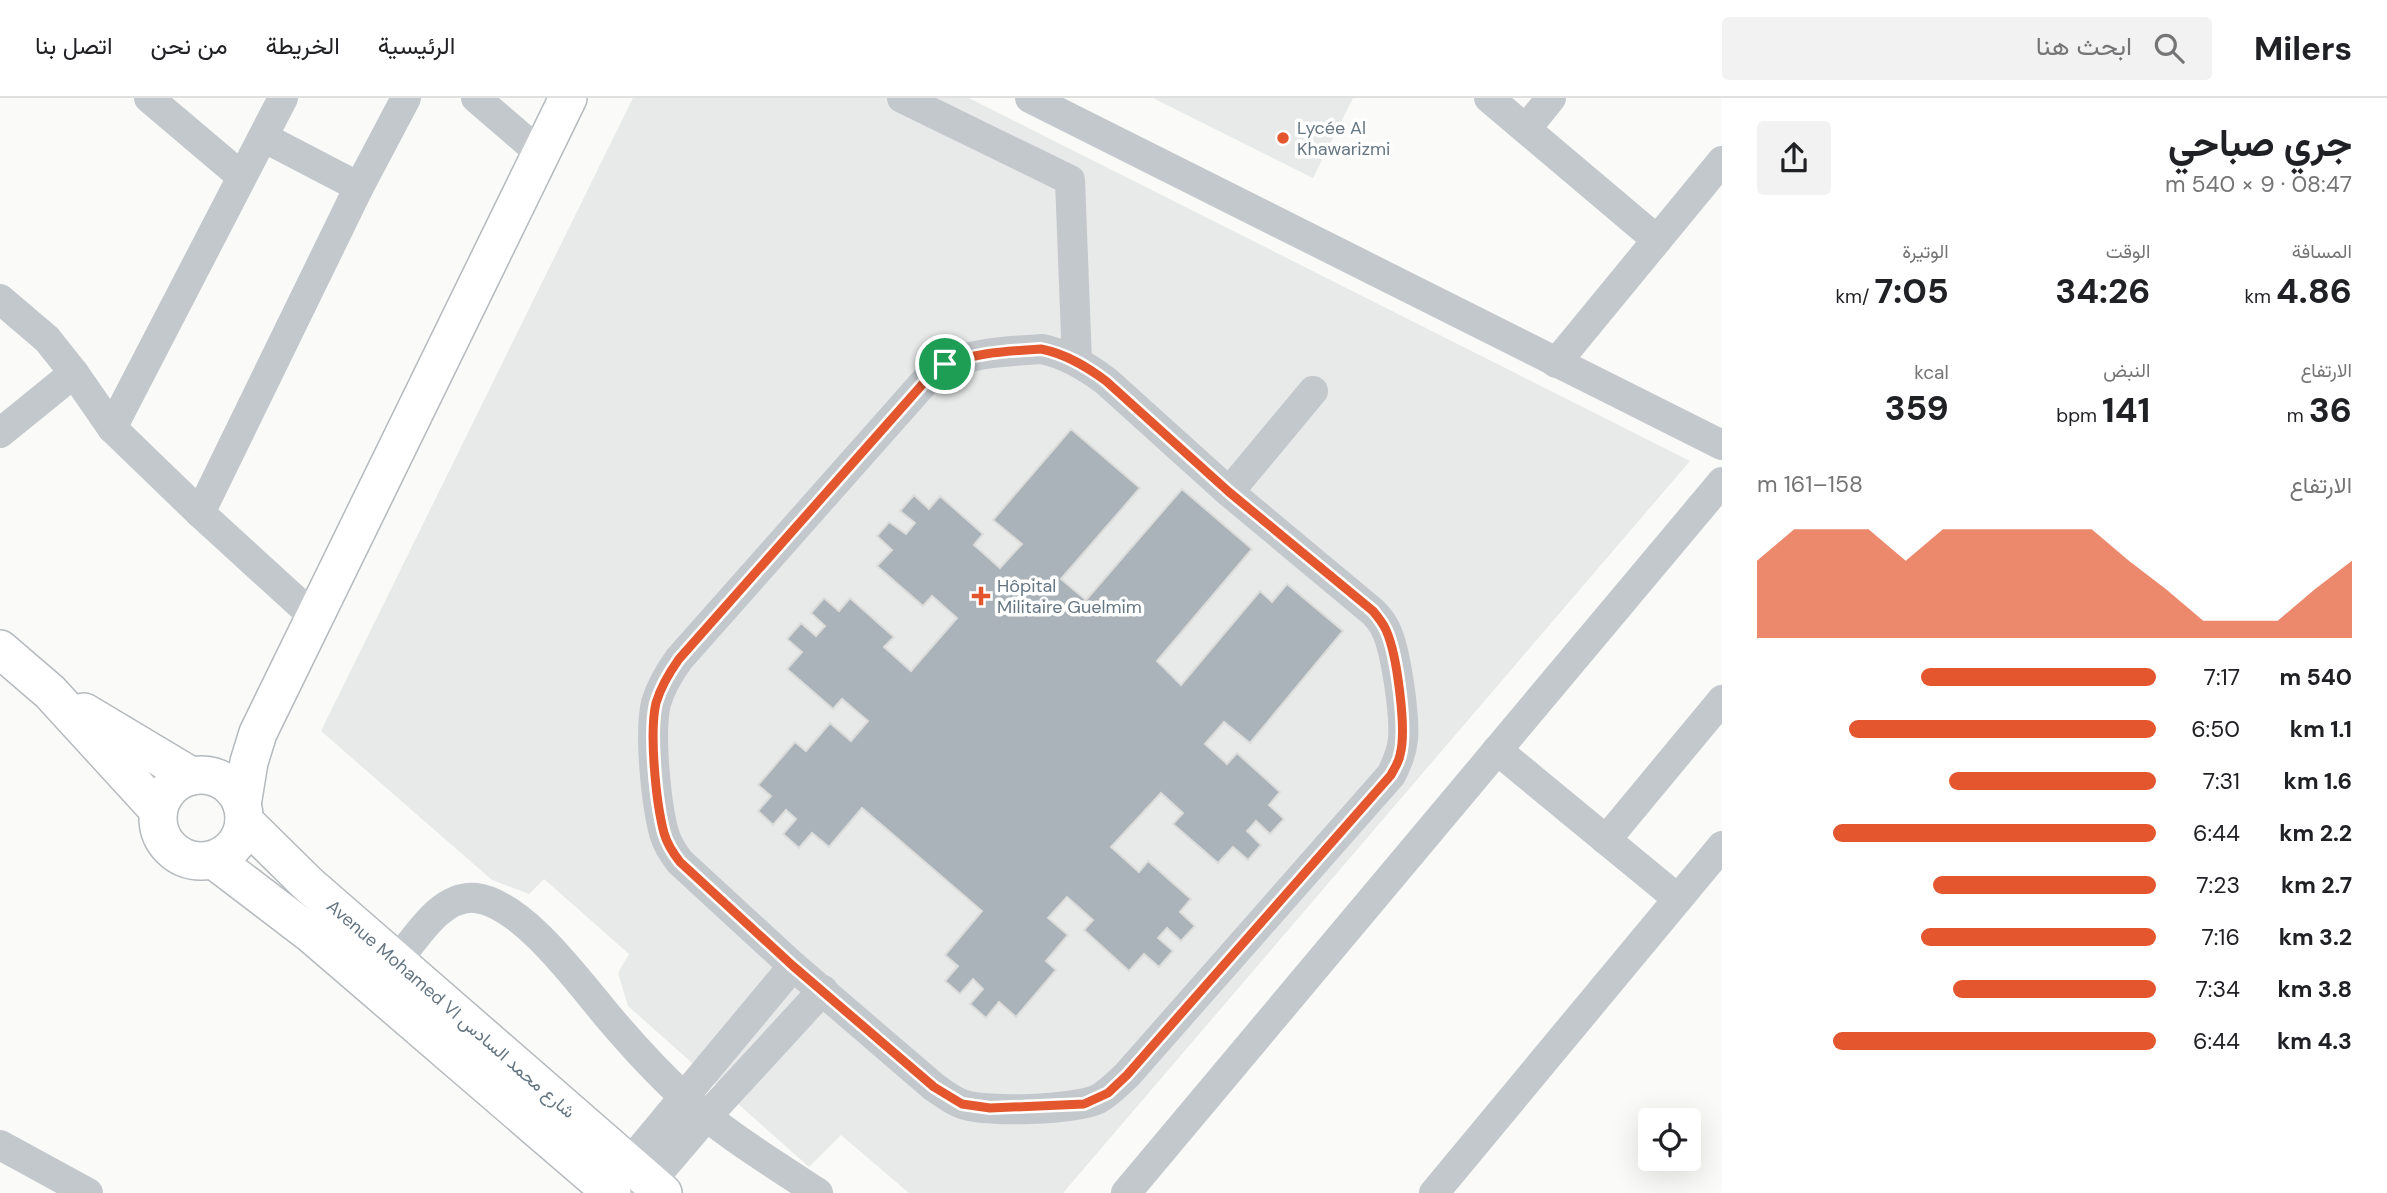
<!DOCTYPE html>
<html lang="ar">
<meta charset="utf-8">
<style>
:root{--surface:#fff;--page:#f2f2f2;--text:#202124;--muted:#757577;--line:#e0e0e0;--accent:#e4572e}
body{margin:0;font-family:"DM Sans",Vazirmatn,sans-serif;background:var(--page);color:var(--text);direction:rtl;height:100vh;display:flex;flex-direction:column;font-size:26px;white-space:nowrap}
*{box-sizing:border-box;margin:0}
p{font-size:23px;color:var(--muted)}
.icon{flex:none;width:38px;height:38px;fill:none;stroke:currentColor;stroke-width:2;stroke-linecap:round;stroke-linejoin:round}
.map{position:relative;flex:1;overflow:hidden;direction:ltr}
.side{display:flex;flex-direction:column;background:var(--surface);width:665px}
.side>*{flex:none}
.fabs{position:absolute;left:1638px;top:1010px;display:grid;gap:14px}
.fabs a{display:grid;place-items:center;width:63px;height:63px;border-radius:7px;background:var(--surface);box-shadow:0 7px 28px #0002;font-size:35px}
.pin{position:absolute;display:grid;place-items:center;width:60px;height:60px;color:#fff;margin:-30px;border:4px solid #fff;border-radius:50%;box-shadow:0 2px 7px #0007}
.round{display:grid;place-items:center;flex:none;width:74px;height:74px;border-radius:7px;background:var(--page)}
.headline{display:flex;align-items:center;justify-content:space-between;height:119px;padding:0 35px}
h1{font-size:38px;font-weight:700;line-height:52px}
.figures{display:grid;grid-template-columns:repeat(3,1fr);gap:10px;height:119px;padding:7px 35px}
.figures div{display:grid;align-content:center}
.figures b{font-size:35px;font-weight:700}
.figures small{font-size:19px;font-weight:400}
.figures p{font-size:19px}
.chart{height:196px;padding:14px 35px}
.chart p{display:flex;justify-content:space-between}
.chart svg{width:100%;height:126px;margin-top:7px;fill:var(--accent);opacity:.7}
ul{padding:0 35px;list-style:none;font-size:23px}
li{display:grid;grid-template-columns:112px 84px 1fr;align-items:center;height:52px}
li i{height:18px;border-radius:9px;background:var(--accent)}
header{display:flex;align-items:center;gap:42px;box-sizing:border-box;height:98px;padding:0 35px;background:var(--surface);border-bottom:2px solid var(--line)}
header strong{font-size:33px}
nav{display:flex;gap:38px;margin-inline-start:auto;font-size:24px}
.search{width:490px;height:63px;background:var(--page);display:flex;align-items:center;gap:18px;box-sizing:border-box;padding:0 24px;border-radius:7px;color:var(--muted);font-size:26px}
main{display:flex;flex:1;min-height:0}
.map>svg:first-child{display:block}
.built{fill:#e8e9e9}
.building{fill:#aab3b9;stroke:#dcdcda;stroke-width:2}
.lines{fill:none;stroke-linecap:round;stroke-linejoin:round}
.major-casing{stroke:#b5babe;stroke-width:40}
.minor{stroke:#c3c8cc;stroke-width:30}
.major{stroke:#fff;stroke-width:37}
.route-casing{stroke:#fff;stroke-width:14}
.route{stroke:#e4572e;stroke-width:9}
.poi-dot{fill:#e4572e;stroke:#fff;stroke-width:2.5}
.labels{text-anchor:middle;dominant-baseline:central;stroke-width:7;stroke-linejoin:round;paint-order:stroke}
.poi-label{font-size:18px;fill:#657683;stroke:#fff;text-anchor:start}
.street-label{font-size:18px;fill:#657683;stroke:#fff}
</style>
<header>
<strong>Milers</strong>
<div class="search"><svg class="icon" aria-label="search" viewBox="0 0 24 24"><circle cx="10" cy="10" r="6"/><path d="M15 15l6 6"/></svg>ابحث هنا</div>
<nav><a>الرئيسية</a><a>الخريطة</a><a>من نحن</a><a>اتصل بنا</a></nav>
</header>
<main>
<section class="side">
<div class="headline"><div><h1>جري صباحي</h1><p>08:47 · 9 × 540 m</p></div><a class="round"><svg class="icon" aria-label="share" viewBox="0 0 24 24"><path d="M12 15V3M7 8l5-5 5 5M5 13v7h14v-7"/></svg></a></div>
<div class="figures">
<div><p>المسافة</p><b>4.86<small> km</small></b></div>
<div><p>الوقت</p><b>34:26</b></div>
<div><p>الوتيرة</p><b>7:05<small> /km</small></b></div>
</div>
<div class="figures">
<div><p>الارتفاع</p><b>36<small> m</small></b></div>
<div><p>النبض</p><b>141<small> bpm</small></b></div>
<div><p>kcal</p><b>359</b></div>
</div>
<div class="chart"><p><span>الارتفاع</span>158–161 m</p>
<svg viewBox="0 0 160 44" preserveAspectRatio="none"><path d="M0 44V17L10 6L20 6L30 6L40 17L50 6L60 6L70 6L80 6L90 6L100 17L110 27L120 38L130 38L140 38L150 27L160 17V44z"/></svg>
</div>
<ul>
<li><b>540 m</b>7:17<i style="width:59%"></i></li>
<li><b>1.1 km</b>6:50<i style="width:77%"></i></li>
<li><b>1.6 km</b>7:31<i style="width:52%"></i></li>
<li><b>2.2 km</b>6:44<i style="width:81%"></i></li>
<li><b>2.7 km</b>7:23<i style="width:56%"></i></li>
<li><b>3.2 km</b>7:16<i style="width:59%"></i></li>
<li><b>3.8 km</b>7:34<i style="width:51%"></i></li>
<li><b>4.3 km</b>6:44<i style="width:81%"></i></li>
</ul>
</section>
<div class="map">
<svg width="1722" height="1095" viewBox="0 0 1722 1095">
<rect width="100%" height="100%" fill="#fafaf8"/>
<!-- built -->
<g class="built">
<path d="M 633,0 L 969,0 L 1690,363 L 1063,1095 L 909,1095 L 841,1037 L 809,1069 L 628,908 L 618,875 L 629,856 L 544,781 L 529,796 L 492,782 L 321,633 Z"/>
<path d="M 1153,0 L 1353,0 L 1313,80 Z"/>
</g>
<!-- building -->
<path class="building" d="M 1071,331 L 1140,390 L 1061,481 L 1086,502 L 1182,391 L 1252,451 L 1157,563 L 1181,587 L 1260,493 L 1272,504 L 1287,486 L 1343,533 L 1250,645 L 1224,624 L 1205,646 L 1227,666 L 1237,655 L 1280,694 L 1269,707 L 1284,721 L 1270,736 L 1256,723 L 1247,733 L 1261,747 L 1248,762 L 1233,749 L 1218,765 L 1173,726 L 1183,715 L 1161,695 L 1111,749 L 1139,774 L 1148,763 L 1191,801 L 1180,814 L 1195,828 L 1181,843 L 1167,830 L 1158,840 L 1173,853 L 1159,869 L 1144,856 L 1129,873 L 1084,832 L 1093,822 L 1067,799 L 1048,820 L 1068,837 L 1046,863 L 1056,872 L 1016,919 L 999,904 L 986,920 L 970,906 L 983,891 L 973,881 L 960,896 L 945,883 L 958,868 L 945,857 L 982,813 L 862,710 L 829,749 L 812,735 L 799,750 L 783,736 L 796,721 L 786,712 L 773,727 L 758,713 L 771,698 L 758,687 L 795,644 L 806,653 L 830,625 L 851,643 L 868,623 L 842,601 L 833,611 L 787,571 L 802,554 L 787,541 L 801,525 L 816,538 L 825,528 L 811,515 L 824,500 L 839,513 L 850,500 L 894,539 L 884,549 L 911,573 L 957,520 L 932,498 L 923,508 L 877,468 L 892,452 L 877,438 L 889,424 L 906,436 L 915,425 L 900,413 L 914,397 L 929,411 L 940,398 L 983,436 L 974,447 L 1000,470 L 1022,446 L 993,422 Z"/>
<g class="lines">
<defs>
<g id="major">
<path d="M 0,551 L 50,594 L 158,712"/>
<path d="M 84,614 L 191,678"/>
<circle cx="201" cy="720" r="43"/>
<path d="M 242,707 L 249,664 L 258,635 L 568,0"/>
<path d="M 244,723 L 308,786 L 663,1095"/>
<path d="M 214,762 L 311,836 L 612,1095"/>
</g>
</defs>
<!-- major casing -->
<use href="#major" class="major-casing"/>
<!-- minor -->
<g class="minor">
<path d="M 149,0 L 241,78"/>
<path d="M 476,0 L 541,56"/>
<path d="M 902,0 L 1070,82 L 1077,264"/>
<path d="M 1030,0 L 1722,347"/>
<path d="M 1489,0 L 1657,142"/>
<path d="M 1526,31 L 1551,0"/>
<path d="M 263,39 L 359,89"/>
<path d="M 0,201 L 47,241 L 74,275"/>
<path d="M 1042,251 C 1066,256 1086,268 1106,283 L 1229,394 L 1373,514 C 1378,519 1383,525 1386,532 C 1396,553 1405,617 1403,641 C 1402,654 1397,665 1391,677 L 1127,977 C 1118,985 1109,995 1098,1001 C 1074,1012 987,1015 962,1006 C 951,1002 943,995 934,989 L 793,868 L 680,764 C 673,755 667,746 664,735 C 656,705 649,635 656,605 C 661,588 669,575 679,561 L 936,271 C 966,255 1008,253 1042,251 Z"/>
<path d="M 1556,265 L 1722,63"/>
<path d="M 112,330 L 283,0"/>
<path d="M 0,335 L 74,275 L 112,330 L 200,415 L 314,519"/>
<path d="M 1229,394 L 1313,293"/>
<path d="M 200,415 L 359,89 L 406,0"/>
<path d="M 1497,652 L 1678,801"/>
<path d="M 1606,742 L 1722,602"/>
<path d="M 397,863 C 416,840 441,796 476,800 C 524,806 581,887 611,922 C 634,949 659,976 684,999 C 724,1036 773,1065 818,1095"/>
<path d="M 0,1047 L 88,1095"/>
<path d="M 614,1083 L 793,868"/>
<path d="M 641,1095 L 707,1018 L 823,892"/>
<path d="M 1126,1095 L 1722,384"/>
<path d="M 1434,1095 L 1722,748"/>
</g>
<!-- major -->
<use href="#major" class="major"/>
</g>
<g class="lines">
<defs>
<path id="route" d="M 1041,251 C 1066,256 1086,268 1106,283 L 1229,394 L 1373,513 C 1378,519 1383,525 1386,532 C 1397,556 1407,632 1400,657 C 1399,664 1394,671 1391,677 L 1127,977 L 1108,995 L 1084,1006 L 990,1010 L 962,1006 L 934,989 L 793,868 L 680,764 C 673,755 667,746 664,735 C 656,705 649,635 656,605 C 661,588 669,575 679,561 L 936,271 C 966,255 1008,253 1041,251 Z"/>
</defs>
<!-- route casing -->
<use href="#route" class="route-casing"/>
<!-- route -->
<use href="#route" class="route"/>
</g>
<!-- markers -->
<g class="poi-dot">
<circle cx="1283" cy="40" r="7"/>
<path d="M977.5 487.5h7v7h7v7h-7v7h-7v-7h-7v-7h7z"/>
</g>
<g class="labels">
<!-- poi labels -->
<g class="poi-label">
<text x="1297" y="30">Lycée Al<tspan x="1297" dy="21">Khawarizmi</tspan></text>
<text x="997" y="488">Hôpital<tspan x="997" dy="21">Militaire Guelmim</tspan></text>
</g>
<!-- street labels -->
<g class="street-label">
<text transform="translate(451 911) rotate(41)">Avenue Mohamed VI شارع محمد السادس</text>
</g>
</g>
</svg>
<div class="fabs">
<a><svg class="icon" aria-label="locate" viewBox="0 0 24 24"><circle cx="12" cy="12" r="6"/><path d="M12 2v4M12 18v4M2 12h4M18 12h4"/></svg></a>
</div>
<div class="pin" style="left:945px;top:266px;background:#1e9e55"><svg class="icon" aria-label="arrive" viewBox="0 0 24 24"><path d="M6 21V4h12l-3 4 3 4H6"/></svg></div>
</div>
</main>
